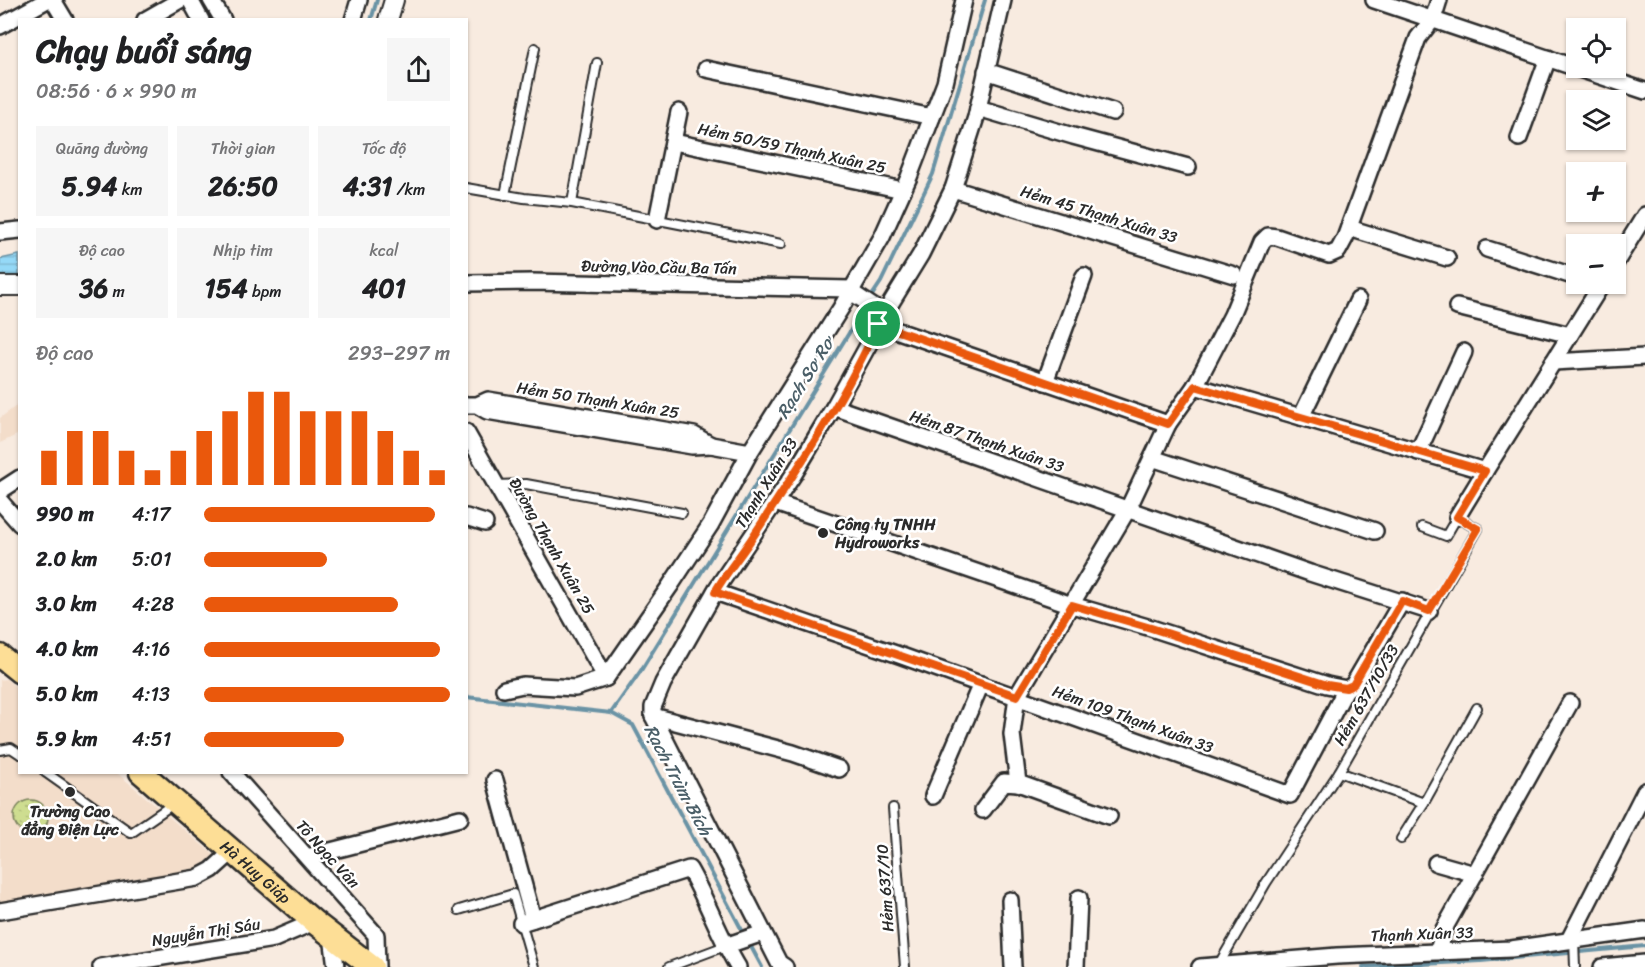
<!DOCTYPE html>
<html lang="vi">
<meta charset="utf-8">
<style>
:root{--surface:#fff;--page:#f6f6f6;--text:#202124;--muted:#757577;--accent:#ea580c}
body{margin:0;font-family:Sriracha,sans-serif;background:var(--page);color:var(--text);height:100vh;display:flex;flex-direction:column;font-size:22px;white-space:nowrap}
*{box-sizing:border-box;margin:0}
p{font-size:20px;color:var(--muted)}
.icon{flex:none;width:33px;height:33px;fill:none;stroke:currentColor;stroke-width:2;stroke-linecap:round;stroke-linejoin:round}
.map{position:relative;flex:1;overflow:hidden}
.details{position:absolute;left:18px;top:18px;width:450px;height:756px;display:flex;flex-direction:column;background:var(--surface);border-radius:0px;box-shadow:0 2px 4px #0004}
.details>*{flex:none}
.controls{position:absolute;left:1566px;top:18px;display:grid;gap:12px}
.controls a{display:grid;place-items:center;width:60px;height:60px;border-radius:0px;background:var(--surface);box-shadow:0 2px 4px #0004;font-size:30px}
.pin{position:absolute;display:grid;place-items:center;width:51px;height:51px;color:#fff;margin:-26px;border:3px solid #fff;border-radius:50%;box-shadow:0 2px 6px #0007}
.round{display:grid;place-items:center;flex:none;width:63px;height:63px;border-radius:0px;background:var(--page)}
.headline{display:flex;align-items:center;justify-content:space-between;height:102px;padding:0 18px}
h1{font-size:33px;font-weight:800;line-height:45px}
.figures{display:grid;grid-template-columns:repeat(3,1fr);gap:9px;height:102px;padding:6px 18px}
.figures div{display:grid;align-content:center;border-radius:0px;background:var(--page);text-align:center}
.figures b{font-size:26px;font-weight:800}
.figures small{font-size:16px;font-weight:400}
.figures p{font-size:16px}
.chart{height:168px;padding:12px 18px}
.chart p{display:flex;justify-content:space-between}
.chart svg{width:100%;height:108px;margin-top:6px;stroke:var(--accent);stroke-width:6}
ul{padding:0 18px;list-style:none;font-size:20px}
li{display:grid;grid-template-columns:96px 72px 1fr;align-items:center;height:45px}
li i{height:15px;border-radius:8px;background:var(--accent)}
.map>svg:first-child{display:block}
.built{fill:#f3ddca}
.park{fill:url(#park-dots);stroke:#7c845e;stroke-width:1.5}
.water{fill:url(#water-rules);stroke:#6b93a5;stroke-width:1.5}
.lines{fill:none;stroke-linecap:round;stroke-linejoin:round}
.stream{stroke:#6b93a5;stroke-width:4}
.service-casing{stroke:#2b2b2b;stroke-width:12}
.minor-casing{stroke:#2b2b2b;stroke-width:20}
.tertiary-casing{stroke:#2b2b2b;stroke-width:22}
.primary-casing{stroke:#2b2b2b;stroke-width:27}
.service{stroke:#fff;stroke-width:8}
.minor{stroke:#fff;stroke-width:15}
.tertiary{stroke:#fff;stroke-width:18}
.primary{stroke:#fdde96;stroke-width:22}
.route-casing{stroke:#fff;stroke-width:12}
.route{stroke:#ea580c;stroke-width:8}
.poi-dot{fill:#2b2b2b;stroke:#fff;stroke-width:2}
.labels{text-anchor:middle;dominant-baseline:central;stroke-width:5;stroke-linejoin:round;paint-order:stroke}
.street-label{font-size:16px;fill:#2b2b2b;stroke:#fff}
.poi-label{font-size:16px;font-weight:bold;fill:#2b2b2b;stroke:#fff;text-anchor:start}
.water-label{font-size:18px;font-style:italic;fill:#4b5f68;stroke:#fff}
</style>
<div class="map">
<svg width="1645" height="967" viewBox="0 0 1645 967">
<defs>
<pattern id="park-dots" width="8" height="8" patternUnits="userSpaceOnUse" patternTransform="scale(1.5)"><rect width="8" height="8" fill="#cedd90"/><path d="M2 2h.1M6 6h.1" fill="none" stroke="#b1be7c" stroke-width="1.8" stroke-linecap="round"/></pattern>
<pattern id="water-rules" width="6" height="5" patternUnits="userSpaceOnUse" patternTransform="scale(1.5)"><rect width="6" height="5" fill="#95d9f7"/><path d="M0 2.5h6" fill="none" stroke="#81bad4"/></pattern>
</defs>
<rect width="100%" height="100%" fill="#f8ebe0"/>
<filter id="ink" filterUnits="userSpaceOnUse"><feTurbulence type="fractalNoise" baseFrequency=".0167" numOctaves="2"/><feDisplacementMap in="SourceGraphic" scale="12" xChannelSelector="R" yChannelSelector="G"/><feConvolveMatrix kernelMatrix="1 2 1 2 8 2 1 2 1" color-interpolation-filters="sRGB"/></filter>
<g filter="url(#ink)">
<!-- built -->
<g class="built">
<path d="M 19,404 L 19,434 L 0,443 L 0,418 Z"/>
<path d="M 6,679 L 19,690 L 20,772 L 117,773 L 215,856 L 205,873 L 0,907 L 0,680 Z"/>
</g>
<!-- park -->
<circle class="park" cx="31" cy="817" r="17"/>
<!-- water -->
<path class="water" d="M 19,255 L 19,277 L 0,279 L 0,259 Z"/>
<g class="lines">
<!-- stream -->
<g class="stream">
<path d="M 371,20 L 377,0"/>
<path d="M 869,300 L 881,282 L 933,174 L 985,0"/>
<path d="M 466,697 L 611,713 L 633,725 L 744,934"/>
<path d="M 611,713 L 640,672 L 865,307"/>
<path d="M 749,943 L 762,967"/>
<path d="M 1363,967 L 1481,961 L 1645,946"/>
</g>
<defs>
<g id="service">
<path d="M 466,188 L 524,198 L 572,203 L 781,244"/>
<path d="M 505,195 L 535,48"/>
<path d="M 572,203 L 597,63"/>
<path d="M 497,485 L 526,484 L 682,513"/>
<path d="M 0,750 L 11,748 L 20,754"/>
<path d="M 45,772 L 131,833 L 173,804"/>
<path d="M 1339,772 L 1424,803"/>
<path d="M 893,808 L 905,967"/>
<path d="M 1401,839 L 1425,801 L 1477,708"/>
<path d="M 459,910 L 513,894 L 534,967"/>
<path d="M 1574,939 L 1575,967"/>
<path d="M 1219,964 L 1266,883 L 1339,772 L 1478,529 L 1457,517 L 1446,536 L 1422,527"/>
<path d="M 669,967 L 725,946"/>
</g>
<g id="minor">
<path d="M 53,0 L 65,20"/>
<path d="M 190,0 L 201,20"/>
<path d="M 211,0 L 223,20"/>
<path d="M 1374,0 L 1645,91"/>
<path d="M 145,20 L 180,0"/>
<path d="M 353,20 L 359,0"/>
<path d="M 0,26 L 47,0"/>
<path d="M 706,69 L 932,117"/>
<path d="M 986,71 L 1113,112"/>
<path d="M 978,108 L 1073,136 L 1188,167"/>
<path d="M 1519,138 L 1548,58"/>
<path d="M 674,142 L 903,190"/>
<path d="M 953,189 L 1234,275"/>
<path d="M 657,220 L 679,112"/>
<path d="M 1349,228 L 1447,258"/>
<path d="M 0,232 L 20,230"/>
<path d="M 1487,249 L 1576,277"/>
<path d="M 1616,262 L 1645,215"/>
<path d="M 466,283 L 532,282 L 851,289 L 854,294 L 884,314"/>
<path d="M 1457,307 L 1570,335"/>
<path d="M 878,324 L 1168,424 L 1195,386 L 1232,315 L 1262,242 L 1268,236 L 1277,237 L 1329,255 L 1338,251 L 1345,238 L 1418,38 L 1433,19 L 1439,0"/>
<path d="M 1553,362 L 1645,357"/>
<path d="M 1045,382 L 1084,276"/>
<path d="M 1195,386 L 1485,471 L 1602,284"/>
<path d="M 466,405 L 477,405 L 488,400 L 694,435 L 711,445 L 692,446 L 487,411 L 477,405"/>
<path d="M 834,407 L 1310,573 L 1429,611"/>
<path d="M 1301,417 L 1358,300"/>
<path d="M 466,432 L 606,678"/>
<path d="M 711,445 L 750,452"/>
<path d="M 1418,452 L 1464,352"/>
<path d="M 1152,458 L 1375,531"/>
<path d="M 0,491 L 20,478"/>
<path d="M 0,501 L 20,524"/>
<path d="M 775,503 L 1072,605 L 1151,628 L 1327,685 L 1346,689 L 1353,685 L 1402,601"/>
<path d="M 466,517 L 485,523"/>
<path d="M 1457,517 L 1485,471"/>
<path d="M 715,592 L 899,655 L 1290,795 L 1346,689"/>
<path d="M 504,689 L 523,685 L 575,688 L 606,678 L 670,586 L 711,524 L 750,452 L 841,308 L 882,237 L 909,177 L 945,83 L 964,0"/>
<path d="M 653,716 L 793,753 L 839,769"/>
<path d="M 231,772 L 376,935 L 377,967"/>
<path d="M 495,780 L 533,919"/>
<path d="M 933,796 L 981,684"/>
<path d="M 983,810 L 1004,782 L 1018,783"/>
<path d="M 1109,816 L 1018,783 L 1012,734 L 1017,696 L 1128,509 L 1168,424"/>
<path d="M 307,857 L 460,818"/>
<path d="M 1436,863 L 1475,874"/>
<path d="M 1010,900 L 1013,967"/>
<path d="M 0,911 L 197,878 L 212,870 L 233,851"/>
<path d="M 521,923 L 689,869 C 707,900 719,936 738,967"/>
<path d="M 332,936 L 336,967"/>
<path d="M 1569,940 L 1645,791"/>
<path d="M 725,946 L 763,933"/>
<path d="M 1438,951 L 1444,929 L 1570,703"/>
<path d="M 101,967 L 274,939 L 314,922"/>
<path d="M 785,967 L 779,963 L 653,716 L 653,707 L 663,683 L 717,588 L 794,474 L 834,407 L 870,342 L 878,324 L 921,254 L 953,189 L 976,117 L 1003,0"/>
<path d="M 1076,967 L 1079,898"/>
<path d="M 1200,967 L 1337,956 L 1511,949 L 1645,930"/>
<path d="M 1602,967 L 1645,963"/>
</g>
<g id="tertiary">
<path d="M 388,20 L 394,0"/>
<path d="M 0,286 L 20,286"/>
</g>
<g id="primary">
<path d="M 0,656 L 20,672"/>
<path id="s1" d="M 141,772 L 314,922 L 372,967"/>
</g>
</defs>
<!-- service casing -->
<use href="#service" class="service-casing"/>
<!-- minor casing -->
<use href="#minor" class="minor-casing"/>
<!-- tertiary casing -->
<use href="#tertiary" class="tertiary-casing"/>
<!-- primary casing -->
<use href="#primary" class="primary-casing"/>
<!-- service -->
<use href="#service" class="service"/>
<!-- minor -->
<use href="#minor" class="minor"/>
<!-- tertiary -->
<use href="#tertiary" class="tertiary"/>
<!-- primary -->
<use href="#primary" class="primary"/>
</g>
</g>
<g class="lines" filter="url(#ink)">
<defs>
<path id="route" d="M 878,324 L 1168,424 L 1195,386 L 1485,471 L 1457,517 L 1478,529 L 1429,611 L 1402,601 L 1353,685 L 1346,688 L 1327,685 L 1151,628 L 1072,605 L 1017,696 L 715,592 C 726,572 742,554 754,535 C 798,468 846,397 878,324 Z"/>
</defs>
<!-- route casing -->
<use href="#route" class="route-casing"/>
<!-- route -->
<use href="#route" class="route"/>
</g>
<!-- markers -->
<g class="poi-dot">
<circle cx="823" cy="533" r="6"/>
<circle cx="70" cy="792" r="6"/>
</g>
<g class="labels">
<!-- street labels -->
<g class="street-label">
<text transform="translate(792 148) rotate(12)">Hẻm 50/59 Thạnh Xuân 25</text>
<text transform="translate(1099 214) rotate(17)">Hẻm 45 Thạnh Xuân 33</text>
<text transform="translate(659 267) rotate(1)">Đường Vào Cầu Ba Tấn</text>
<text transform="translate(598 400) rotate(9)">Hẻm 50 Thạnh Xuân 25</text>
<text transform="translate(987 441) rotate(19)">Hẻm 87 Thạnh Xuân 33</text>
<text transform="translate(766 483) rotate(-58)">Thạnh Xuân 33</text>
<text transform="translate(552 546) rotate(60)">Đường Thạnh Xuân 25</text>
<text transform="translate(1366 695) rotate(-60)">Hẻm 637/10/33</text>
<text transform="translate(1133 719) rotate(20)">Hẻm 109 Thạnh Xuân 33</text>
<text transform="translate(328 854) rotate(48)">Tô Ngọc Vân</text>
<text stroke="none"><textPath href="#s1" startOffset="152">Hà Huy Giáp</textPath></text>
<text transform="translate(885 888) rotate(-94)">Hẻm 637/10</text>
<text transform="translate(206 932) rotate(-9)">Nguyễn Thị Sáu</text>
<text transform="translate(1422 934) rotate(-2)">Thạnh Xuân 33</text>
</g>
<!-- poi labels -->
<g class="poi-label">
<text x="835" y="524">Công ty TNHH<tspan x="835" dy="18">Hydroworks</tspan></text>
<text x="70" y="811" text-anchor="middle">Trường Cao<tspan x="70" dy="18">đẳng Điện Lực</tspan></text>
</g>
<!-- water labels -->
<g class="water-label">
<text transform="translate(805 378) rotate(-58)">Rạch Sơ Rơ</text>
<text transform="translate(678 780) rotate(62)">Rạch Trùm Bích</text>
</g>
</g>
</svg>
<div class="controls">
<a><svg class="icon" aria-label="locate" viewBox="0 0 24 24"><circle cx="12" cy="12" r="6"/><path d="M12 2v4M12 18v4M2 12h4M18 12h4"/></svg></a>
<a><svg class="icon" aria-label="layers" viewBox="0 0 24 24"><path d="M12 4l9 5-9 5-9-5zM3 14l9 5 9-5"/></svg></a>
<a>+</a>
<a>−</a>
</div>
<div class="pin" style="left:878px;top:324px;background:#1e9e55"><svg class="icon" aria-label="arrive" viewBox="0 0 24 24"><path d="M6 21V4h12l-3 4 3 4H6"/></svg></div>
<section class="details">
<div class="headline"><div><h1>Chạy buổi sáng</h1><p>08:56 · 6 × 990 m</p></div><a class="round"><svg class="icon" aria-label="share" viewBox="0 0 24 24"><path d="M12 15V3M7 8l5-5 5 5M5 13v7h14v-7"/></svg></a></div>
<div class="figures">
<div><p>Quãng đường</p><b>5.94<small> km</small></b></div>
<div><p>Thời gian</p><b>26:50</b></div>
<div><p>Tốc độ</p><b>4:31<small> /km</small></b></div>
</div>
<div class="figures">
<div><p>Độ cao</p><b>36<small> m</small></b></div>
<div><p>Nhịp tim</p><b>154<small> bpm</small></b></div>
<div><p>kcal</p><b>401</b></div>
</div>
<div class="chart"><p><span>Độ cao</span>293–297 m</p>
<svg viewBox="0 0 160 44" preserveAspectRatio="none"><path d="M5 44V30M15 44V22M25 44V22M35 44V30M45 44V38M55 44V30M65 44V22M75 44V14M85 44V6M95 44V6M105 44V14M115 44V14M125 44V14M135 44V22M145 44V30M155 44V38"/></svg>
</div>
<ul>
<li><b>990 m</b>4:17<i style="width:94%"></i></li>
<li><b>2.0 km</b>5:01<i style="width:50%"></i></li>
<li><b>3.0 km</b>4:28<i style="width:79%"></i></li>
<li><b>4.0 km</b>4:16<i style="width:96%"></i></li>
<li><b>5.0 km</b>4:13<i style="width:100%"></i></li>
<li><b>5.9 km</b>4:51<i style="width:57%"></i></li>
</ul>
</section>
</div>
